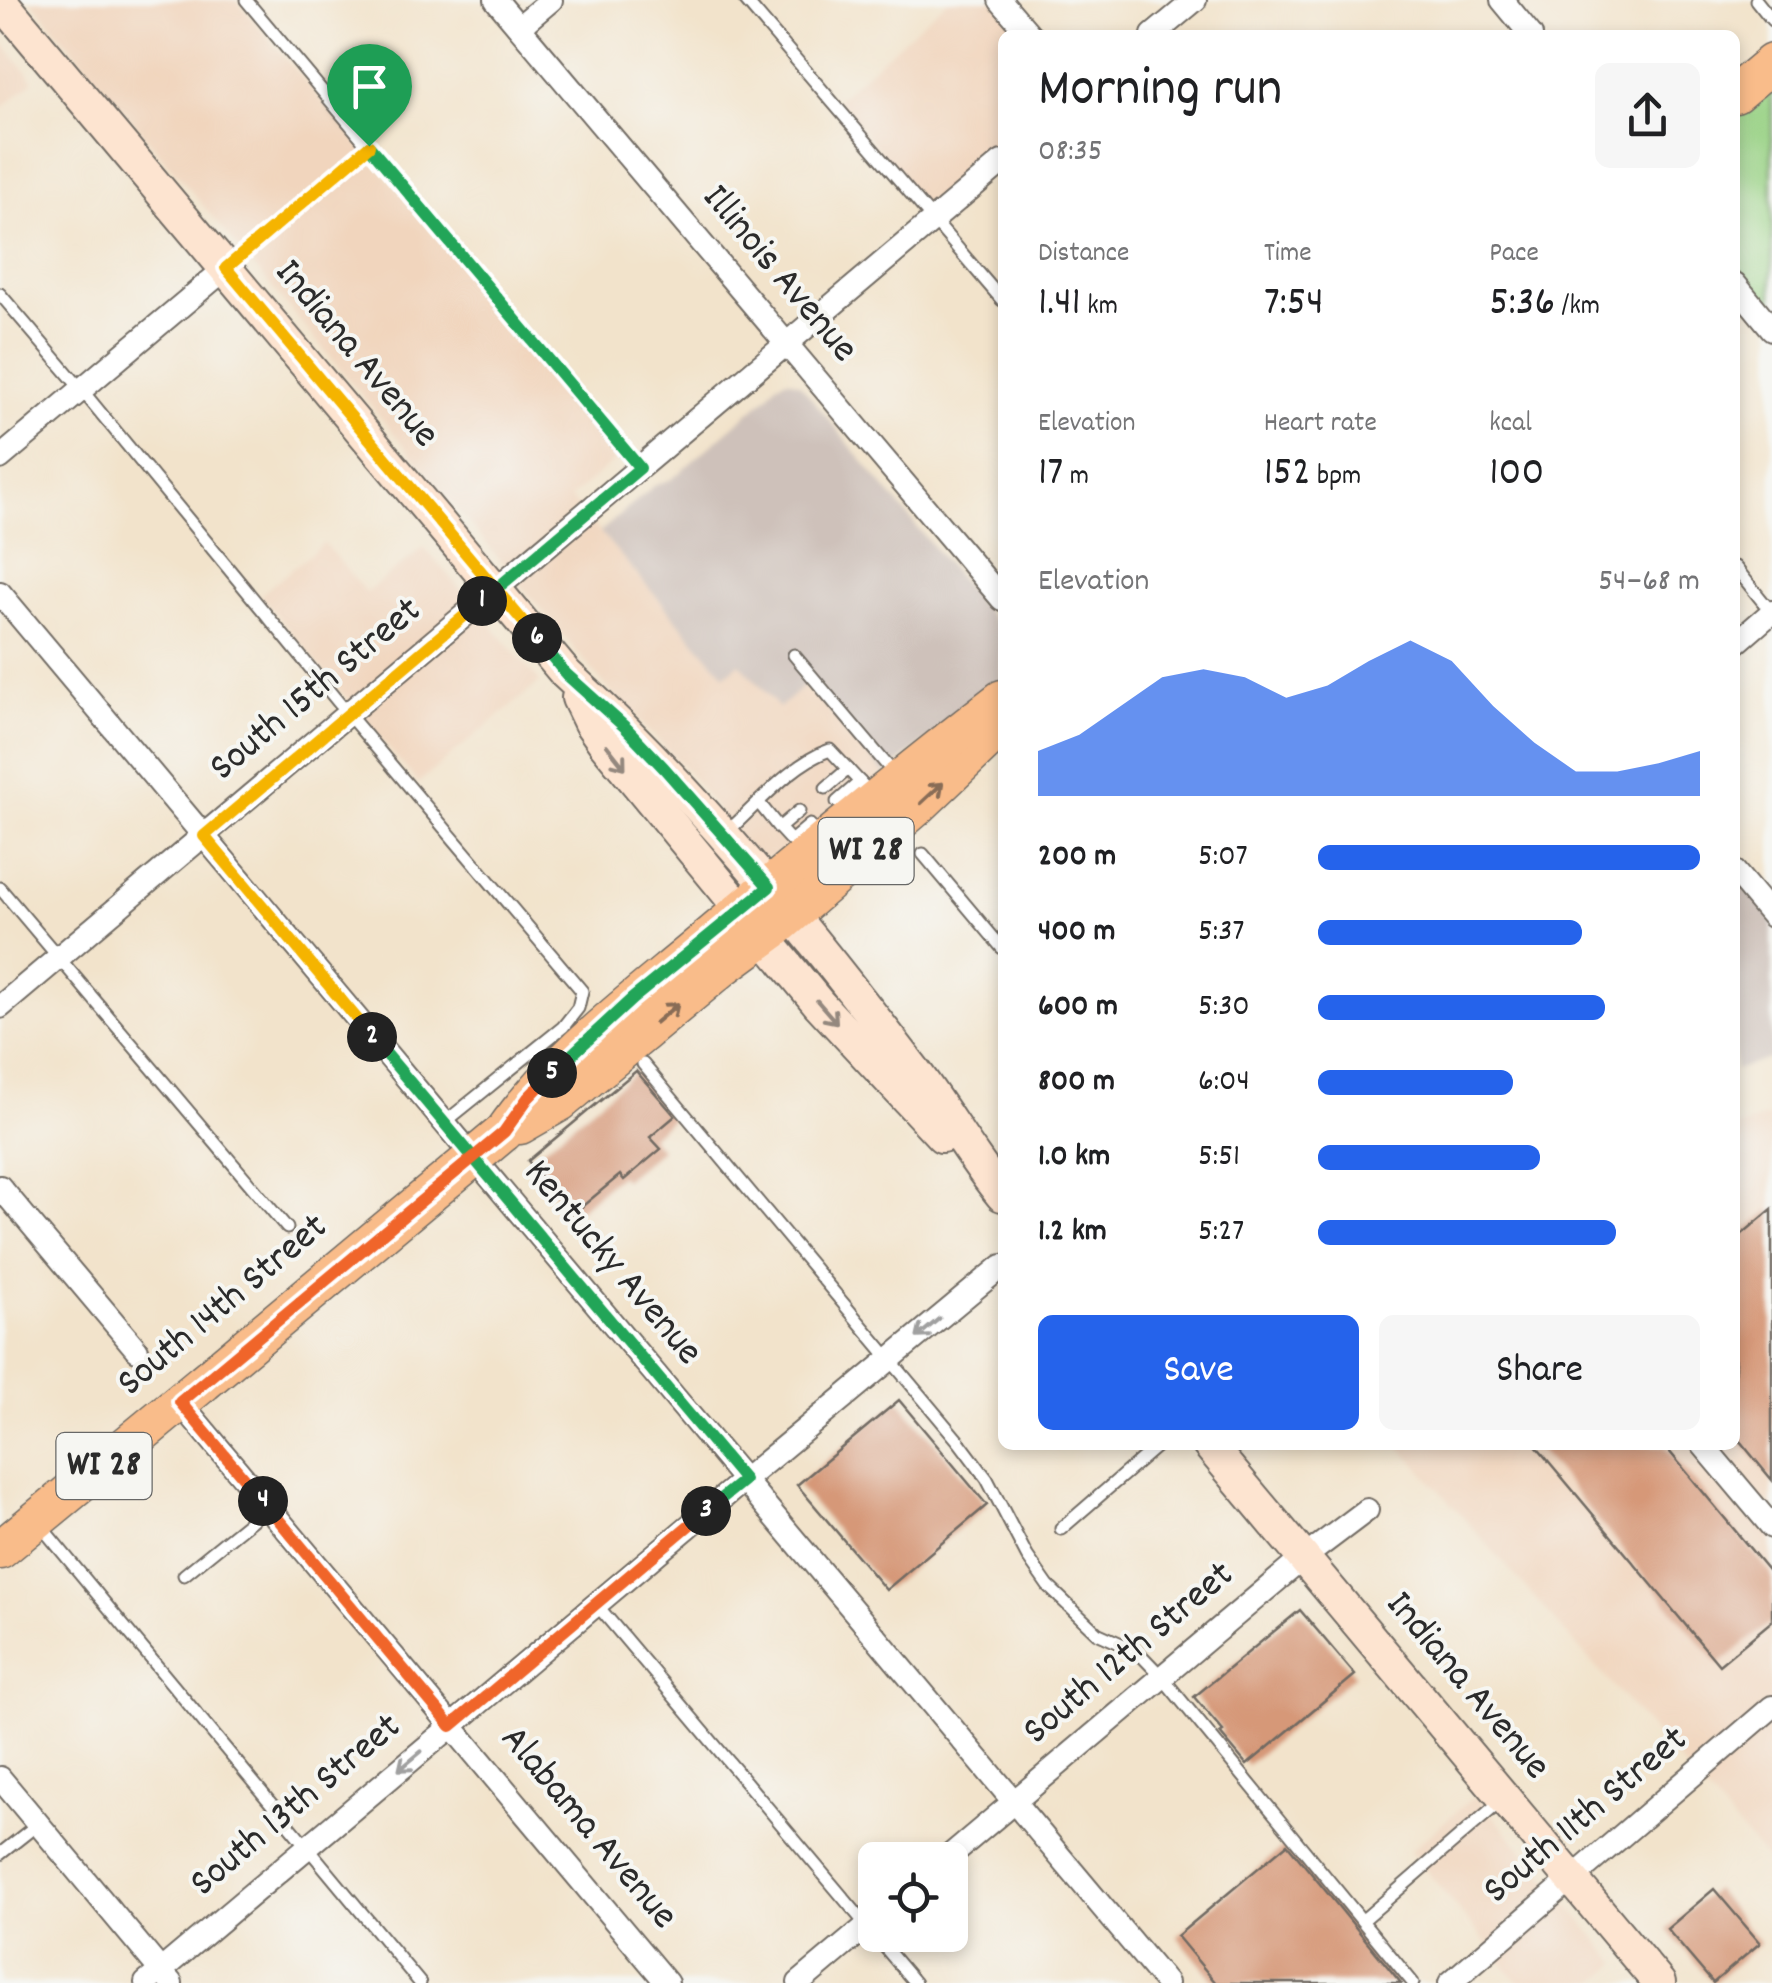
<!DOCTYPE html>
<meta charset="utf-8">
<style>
:root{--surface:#fff;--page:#f6f6f6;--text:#202124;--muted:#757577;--accent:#2563eb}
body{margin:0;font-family:Dekko,sans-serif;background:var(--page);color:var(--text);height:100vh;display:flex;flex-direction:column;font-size:38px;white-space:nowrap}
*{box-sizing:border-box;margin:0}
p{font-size:32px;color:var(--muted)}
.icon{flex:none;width:55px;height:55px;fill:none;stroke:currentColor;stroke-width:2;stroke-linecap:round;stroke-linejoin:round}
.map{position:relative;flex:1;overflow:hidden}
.sheet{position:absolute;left:998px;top:30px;width:742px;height:1420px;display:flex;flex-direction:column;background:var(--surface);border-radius:15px;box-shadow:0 5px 15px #0003}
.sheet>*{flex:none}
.fabs{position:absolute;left:858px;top:1842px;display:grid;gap:20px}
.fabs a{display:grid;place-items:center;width:110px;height:110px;border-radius:15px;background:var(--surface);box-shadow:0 5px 15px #0003;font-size:50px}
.pin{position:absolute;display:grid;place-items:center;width:85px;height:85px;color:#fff;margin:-102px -42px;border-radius:50% 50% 50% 0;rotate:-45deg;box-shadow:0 0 10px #0007}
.pin .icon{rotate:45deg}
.km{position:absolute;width:50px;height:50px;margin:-25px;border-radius:50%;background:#222;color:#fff;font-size:28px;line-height:50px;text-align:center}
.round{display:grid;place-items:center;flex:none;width:105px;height:105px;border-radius:15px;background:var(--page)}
.head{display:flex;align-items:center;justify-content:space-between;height:170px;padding:0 40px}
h1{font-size:55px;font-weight:600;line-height:75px}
.metrics{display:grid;grid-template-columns:repeat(3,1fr);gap:15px;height:170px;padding:10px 40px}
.metrics div{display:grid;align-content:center}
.metrics b{font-size:42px;font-weight:600}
.metrics small{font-size:28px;font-weight:400}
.metrics p{font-size:28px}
.chart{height:280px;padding:20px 40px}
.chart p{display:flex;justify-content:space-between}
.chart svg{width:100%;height:180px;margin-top:10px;fill:var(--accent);opacity:.7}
.button{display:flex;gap:20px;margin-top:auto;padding:20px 40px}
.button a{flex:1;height:115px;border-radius:15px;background:var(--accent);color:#fff;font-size:40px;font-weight:600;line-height:115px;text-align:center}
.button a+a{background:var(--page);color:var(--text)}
ul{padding:0 40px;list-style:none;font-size:32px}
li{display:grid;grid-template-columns:160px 120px 1fr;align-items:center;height:75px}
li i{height:25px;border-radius:12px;background:var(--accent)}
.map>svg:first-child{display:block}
.built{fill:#f1d5bd}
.industrial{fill:#cec1ba}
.green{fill:#98d184;stroke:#627e58;stroke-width:2.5}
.building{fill:#d69878}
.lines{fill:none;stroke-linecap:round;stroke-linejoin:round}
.lane-casing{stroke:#716b63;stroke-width:15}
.street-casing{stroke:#716b63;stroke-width:26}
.secondary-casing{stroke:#716b63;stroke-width:36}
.primary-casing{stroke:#716b63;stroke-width:41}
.lane{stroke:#fff;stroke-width:11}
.street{stroke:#fff;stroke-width:22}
.secondary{stroke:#fde4d0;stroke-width:32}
.primary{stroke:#f9bc8a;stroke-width:38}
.primary-bridge-casing{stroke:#716b63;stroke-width:41;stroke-linecap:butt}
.primary-bridge{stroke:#f9bc8a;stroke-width:38}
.oneway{stroke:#94887e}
.oneway2{stroke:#886c56}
.oneway3{stroke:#a0a0a0}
.split-1-casing{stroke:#fff;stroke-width:20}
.split-2-casing{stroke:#fff;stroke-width:20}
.split-3-casing{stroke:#fff;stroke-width:20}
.split-4-casing{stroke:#fff;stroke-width:20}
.split-5-casing{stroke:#fff;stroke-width:20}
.split-6-casing{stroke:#fff;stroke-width:20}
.split-7-casing{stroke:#fff;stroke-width:20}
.split-1{stroke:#22a559;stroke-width:12}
.split-2{stroke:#f5b400;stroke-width:12}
.split-3{stroke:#22a559;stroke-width:12}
.split-4{stroke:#f0652b;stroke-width:12}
.split-5{stroke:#f0652b;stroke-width:12}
.split-6{stroke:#22a559;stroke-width:12}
.split-7{stroke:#f5b400;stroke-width:12}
.labels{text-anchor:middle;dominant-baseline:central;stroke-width:8;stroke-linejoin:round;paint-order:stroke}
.shield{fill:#f6f6f2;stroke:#686867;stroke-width:2.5}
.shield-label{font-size:38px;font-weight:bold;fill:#2b2b2b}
.street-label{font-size:40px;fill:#2b2b2b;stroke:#f6f6f2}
</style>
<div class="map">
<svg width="1772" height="1983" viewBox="0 0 1772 1983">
<rect width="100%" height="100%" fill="#f6f6f2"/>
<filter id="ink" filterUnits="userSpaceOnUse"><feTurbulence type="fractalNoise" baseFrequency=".01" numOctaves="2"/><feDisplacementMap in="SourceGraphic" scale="20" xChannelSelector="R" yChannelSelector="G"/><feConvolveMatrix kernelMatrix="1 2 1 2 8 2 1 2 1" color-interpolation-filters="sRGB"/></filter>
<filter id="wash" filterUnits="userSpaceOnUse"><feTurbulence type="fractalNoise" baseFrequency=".0048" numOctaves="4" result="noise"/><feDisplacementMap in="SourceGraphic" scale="40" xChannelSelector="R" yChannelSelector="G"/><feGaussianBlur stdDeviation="2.25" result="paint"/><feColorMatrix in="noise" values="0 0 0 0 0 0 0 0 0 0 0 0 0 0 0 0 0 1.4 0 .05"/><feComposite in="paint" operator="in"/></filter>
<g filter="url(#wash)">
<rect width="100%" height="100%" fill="#f2e3cb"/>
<!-- built -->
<g class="built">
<path d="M 31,0 L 236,0 L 622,454 L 570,498 L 725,675 L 740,663 L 806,684 L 884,774 L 777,856 L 768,858 L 749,850 L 683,766 L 608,689 Z"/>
<path d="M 948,0 L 1000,0 L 1030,35 L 1002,35 L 1002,162 L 935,219 L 837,99 Z"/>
<path d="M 0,40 L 34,81 L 0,109 Z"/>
<path d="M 324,543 L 366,593 L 424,547 L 540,682 L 418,783 L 260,595 Z"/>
<path d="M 1772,1115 L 1772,1866 L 1399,1445 L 1735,1445 L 1735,1129 Z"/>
<path d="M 1476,1795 L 1618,1964 L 1594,1983 L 1519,1983 L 1410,1851 Z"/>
</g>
<!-- industrial -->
<g class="industrial">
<path d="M 787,379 L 799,383 L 1002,631 L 1002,681 L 884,774 L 806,684 L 779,708 L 740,663 L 725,675 L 600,532 L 655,485 L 672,479 L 768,396 L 776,384 Z"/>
<path d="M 1735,872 L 1772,916 L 1772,1058 L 1735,1070 Z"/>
</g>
<!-- green -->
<path class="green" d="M 1772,80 L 1772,309 L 1735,265 L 1735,111 Z"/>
<g id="blocks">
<!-- building -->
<g class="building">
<path d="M 636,1071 L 675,1116 L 650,1137 L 661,1149 L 624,1180 L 620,1175 L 573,1214 L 528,1161 Z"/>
<path d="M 1772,1209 L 1772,1480 L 1735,1435 L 1735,1240 Z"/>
<path d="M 899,1400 L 987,1505 L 886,1590 L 797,1485 Z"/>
<path d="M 1535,1445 L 1664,1445 L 1772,1575 L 1772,1621 L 1719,1665 Z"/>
<path d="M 1300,1610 L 1355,1675 L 1247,1765 L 1220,1733 L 1223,1731 L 1194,1697 Z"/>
<path d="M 1287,1844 L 1320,1884 L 1401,1983 L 1216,1983 L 1177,1936 Z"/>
<path d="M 1714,1889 L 1760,1943 L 1713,1983 L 1667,1929 Z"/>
</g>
</g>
</g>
<g filter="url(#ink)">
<use href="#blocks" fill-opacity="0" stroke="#716b63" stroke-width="2.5"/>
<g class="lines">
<defs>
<g id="lane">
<path d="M 246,0 L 639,469"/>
<path d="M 745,0 L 1002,300"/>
<path d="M 1756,0 L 1772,20"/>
<path d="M 229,265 L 369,146"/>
<path d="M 0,294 L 81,389 L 348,714 L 582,991 L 578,1008 L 563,1027 L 444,1123"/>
<path d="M 1735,567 L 1772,613"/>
<path d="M 794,655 L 897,777"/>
<path d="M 826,788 L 848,769"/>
<path d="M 837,802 L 860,782"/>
<path d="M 759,803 L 779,828 L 799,811"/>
<path d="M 779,828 L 791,841 L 810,825"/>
<path d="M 726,833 C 755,807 793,762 830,750 L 873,796"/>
<path d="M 923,854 L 1002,948"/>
<path d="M 0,888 L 287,1228"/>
<path d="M 643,1064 L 960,1443 L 987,1479 L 1027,1556 L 1048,1586 L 1097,1633 L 1137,1651 L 1162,1677 L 1413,1983"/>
<path d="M 40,1525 L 420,1983"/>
<path d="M 1061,1529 L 1158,1445"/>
<path d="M 184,1575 L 268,1507"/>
<path d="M 596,1604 L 915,1983"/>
<path d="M 0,1854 L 38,1824"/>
<path d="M 1362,1921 L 1501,1801"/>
</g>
<g id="street">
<path d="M 496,0 L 1002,599"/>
<path d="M 1000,0 L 1030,35"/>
<path d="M 1502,0 L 1531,35"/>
<path d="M 519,27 L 551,0"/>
<path d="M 1153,35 L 1195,0"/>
<path d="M 1735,284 L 1772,329"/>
<path d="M 0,458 L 226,268"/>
<path d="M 0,593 L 1166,1983"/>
<path d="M 1735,644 L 1772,612"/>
<path d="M 1735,872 L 1772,916"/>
<path d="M 0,1007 L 1002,162"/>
<path d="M 0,1187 L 137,1350"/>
<path d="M 180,1402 L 667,1983"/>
<path d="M 1703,1445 L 1772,1527"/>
<path d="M 0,1778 L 171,1983"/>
<path d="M 945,1860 L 1302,1559 L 1367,1510"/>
<path d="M 146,1983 L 744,1480 L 1002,1266"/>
<path d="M 799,1983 L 875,1919"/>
<path d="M 1450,1983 L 1772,1707"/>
</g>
<g id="secondary">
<path d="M 0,0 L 566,674 C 697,793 807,930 914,1070 C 945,1111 970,1156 1002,1195"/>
<path d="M 578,698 L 590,723 L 605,744 L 819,1004 L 942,1136"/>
<path d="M 1209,1445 L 1659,1983"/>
</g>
<g id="primary">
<path d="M 1735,94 L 1772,63"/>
<path d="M 520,1125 L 560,1102 L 723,967 L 772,931 L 920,804 L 1002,726"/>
<path d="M 504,1132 C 558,1055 636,999 707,939 C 804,857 902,776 1002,699"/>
<path d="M 0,1550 L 204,1382"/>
</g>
</defs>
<!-- lane casing -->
<use href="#lane" class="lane-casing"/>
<!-- street casing -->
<use href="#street" class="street-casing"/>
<!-- secondary casing -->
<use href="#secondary" class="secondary-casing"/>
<!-- primary casing -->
<use href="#primary" class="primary-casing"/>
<!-- lane -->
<use href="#lane" class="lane"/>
<!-- street -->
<use href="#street" class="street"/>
<!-- secondary -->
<use href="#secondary" class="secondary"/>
<!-- primary -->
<use href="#primary" class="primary"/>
<defs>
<path id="primary-bridge" d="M 204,1382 L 504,1132"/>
</defs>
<!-- primary-bridge casing -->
<use href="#primary-bridge" class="primary-bridge-casing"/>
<!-- primary-bridge -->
<use href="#primary-bridge" class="primary-bridge"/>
</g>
<!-- one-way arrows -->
<defs><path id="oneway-shaft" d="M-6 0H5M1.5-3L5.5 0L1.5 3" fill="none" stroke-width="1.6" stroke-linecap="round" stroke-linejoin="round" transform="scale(2.5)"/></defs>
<g class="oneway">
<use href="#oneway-shaft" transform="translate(616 757) rotate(52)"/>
<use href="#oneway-shaft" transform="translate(827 1012) rotate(49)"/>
</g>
<g class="oneway2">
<use href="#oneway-shaft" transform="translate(932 793) rotate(-43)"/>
<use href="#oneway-shaft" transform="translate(667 1013) rotate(-40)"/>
</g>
<g class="oneway3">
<use href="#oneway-shaft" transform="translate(928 1328) rotate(140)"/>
<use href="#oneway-shaft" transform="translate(410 1761) rotate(140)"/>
</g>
</g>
<g class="lines" filter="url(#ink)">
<defs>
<path id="split-1" d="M 369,146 L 640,468 L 482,601"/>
<path id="split-2" d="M 372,1037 L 204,836 L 482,601"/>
<path id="split-3" d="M 372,1037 L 744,1480 L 706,1511"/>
<path id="split-4" d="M 263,1501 L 451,1726 L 706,1511"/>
<path id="split-5" d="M 263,1501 L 180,1402 L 504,1132 L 528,1098 L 552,1073"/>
<path id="split-6" d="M 537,638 L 566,674 L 626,728 L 664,768 L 769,887 L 632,999 L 552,1073"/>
<path id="split-7" d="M 369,146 L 226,268 L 537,638"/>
</defs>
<!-- split-1 casing -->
<use href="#split-1" class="split-1-casing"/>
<!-- split-2 casing -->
<use href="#split-2" class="split-2-casing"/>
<!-- split-3 casing -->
<use href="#split-3" class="split-3-casing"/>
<!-- split-4 casing -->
<use href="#split-4" class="split-4-casing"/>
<!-- split-5 casing -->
<use href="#split-5" class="split-5-casing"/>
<!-- split-6 casing -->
<use href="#split-6" class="split-6-casing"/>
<!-- split-7 casing -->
<use href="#split-7" class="split-7-casing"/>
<!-- split-1 -->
<use href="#split-1" class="split-1"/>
<!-- split-2 -->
<use href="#split-2" class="split-2"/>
<!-- split-3 -->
<use href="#split-3" class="split-3"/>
<!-- split-4 -->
<use href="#split-4" class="split-4"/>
<!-- split-5 -->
<use href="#split-5" class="split-5"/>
<!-- split-6 -->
<use href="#split-6" class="split-6"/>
<!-- split-7 -->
<use href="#split-7" class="split-7"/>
</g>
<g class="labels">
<!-- shield labels -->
<g class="shield">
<rect x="818.5" y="818" width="95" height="66" rx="8"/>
<rect x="56.5" y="1433" width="95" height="66" rx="8"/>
</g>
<g class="shield-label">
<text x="866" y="851">WI 28</text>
<text x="104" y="1466">WI 28</text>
</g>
<!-- street labels -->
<g class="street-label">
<text transform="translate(778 275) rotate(50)">Illinois Avenue</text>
<text transform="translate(355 355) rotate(50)">Indiana Avenue</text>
<text transform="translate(317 691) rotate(-40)">South 15th Street</text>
<text transform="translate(611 1264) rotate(50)">Kentucky Avenue</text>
<text transform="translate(224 1307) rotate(-40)">South 14th Street</text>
<text transform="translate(1130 1655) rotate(-40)">South 12th Street</text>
<text transform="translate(1466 1687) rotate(50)">Indiana Avenue</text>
<text transform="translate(297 1807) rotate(-40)">South 13th Street</text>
<text transform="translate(1587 1817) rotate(-40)">South 11th Street</text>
<text transform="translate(587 1829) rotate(50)">Alabama Avenue</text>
</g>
</g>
</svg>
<div class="fabs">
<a><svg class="icon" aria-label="locate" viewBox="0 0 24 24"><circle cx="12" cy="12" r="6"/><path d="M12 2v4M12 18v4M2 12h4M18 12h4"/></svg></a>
</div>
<div class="pin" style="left:369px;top:146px;background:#1e9e55"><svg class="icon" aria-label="arrive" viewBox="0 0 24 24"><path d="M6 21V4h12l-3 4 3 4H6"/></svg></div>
<b class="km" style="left:482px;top:601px">1</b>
<b class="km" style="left:372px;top:1037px">2</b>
<b class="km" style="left:706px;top:1511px">3</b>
<b class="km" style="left:263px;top:1501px">4</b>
<b class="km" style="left:552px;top:1073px">5</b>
<b class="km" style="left:537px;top:638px">6</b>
<section class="sheet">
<div class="head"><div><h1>Morning run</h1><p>08:35</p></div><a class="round"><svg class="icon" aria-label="share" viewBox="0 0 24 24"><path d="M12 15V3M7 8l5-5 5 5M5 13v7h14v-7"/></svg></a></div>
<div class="metrics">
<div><p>Distance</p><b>1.41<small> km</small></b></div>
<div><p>Time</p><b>7:54</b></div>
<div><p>Pace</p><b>5:36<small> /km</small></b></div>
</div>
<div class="metrics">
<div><p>Elevation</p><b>17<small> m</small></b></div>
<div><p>Heart rate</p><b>152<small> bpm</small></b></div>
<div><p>kcal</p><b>100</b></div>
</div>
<div class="chart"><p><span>Elevation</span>54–68 m</p>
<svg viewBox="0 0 160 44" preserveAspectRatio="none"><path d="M0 44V33L10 29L20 22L30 15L40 13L50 15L60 20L70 17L80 11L90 6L100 11L110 22L120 31L130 38L140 38L150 36L160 33V44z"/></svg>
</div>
<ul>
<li><b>200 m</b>5:07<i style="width:100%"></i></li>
<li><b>400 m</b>5:37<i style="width:69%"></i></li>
<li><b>600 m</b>5:30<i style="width:75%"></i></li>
<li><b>800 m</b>6:04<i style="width:51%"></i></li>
<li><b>1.0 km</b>5:51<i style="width:58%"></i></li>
<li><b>1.2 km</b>5:27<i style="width:78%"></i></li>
</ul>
<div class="button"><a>Save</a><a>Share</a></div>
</section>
</div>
